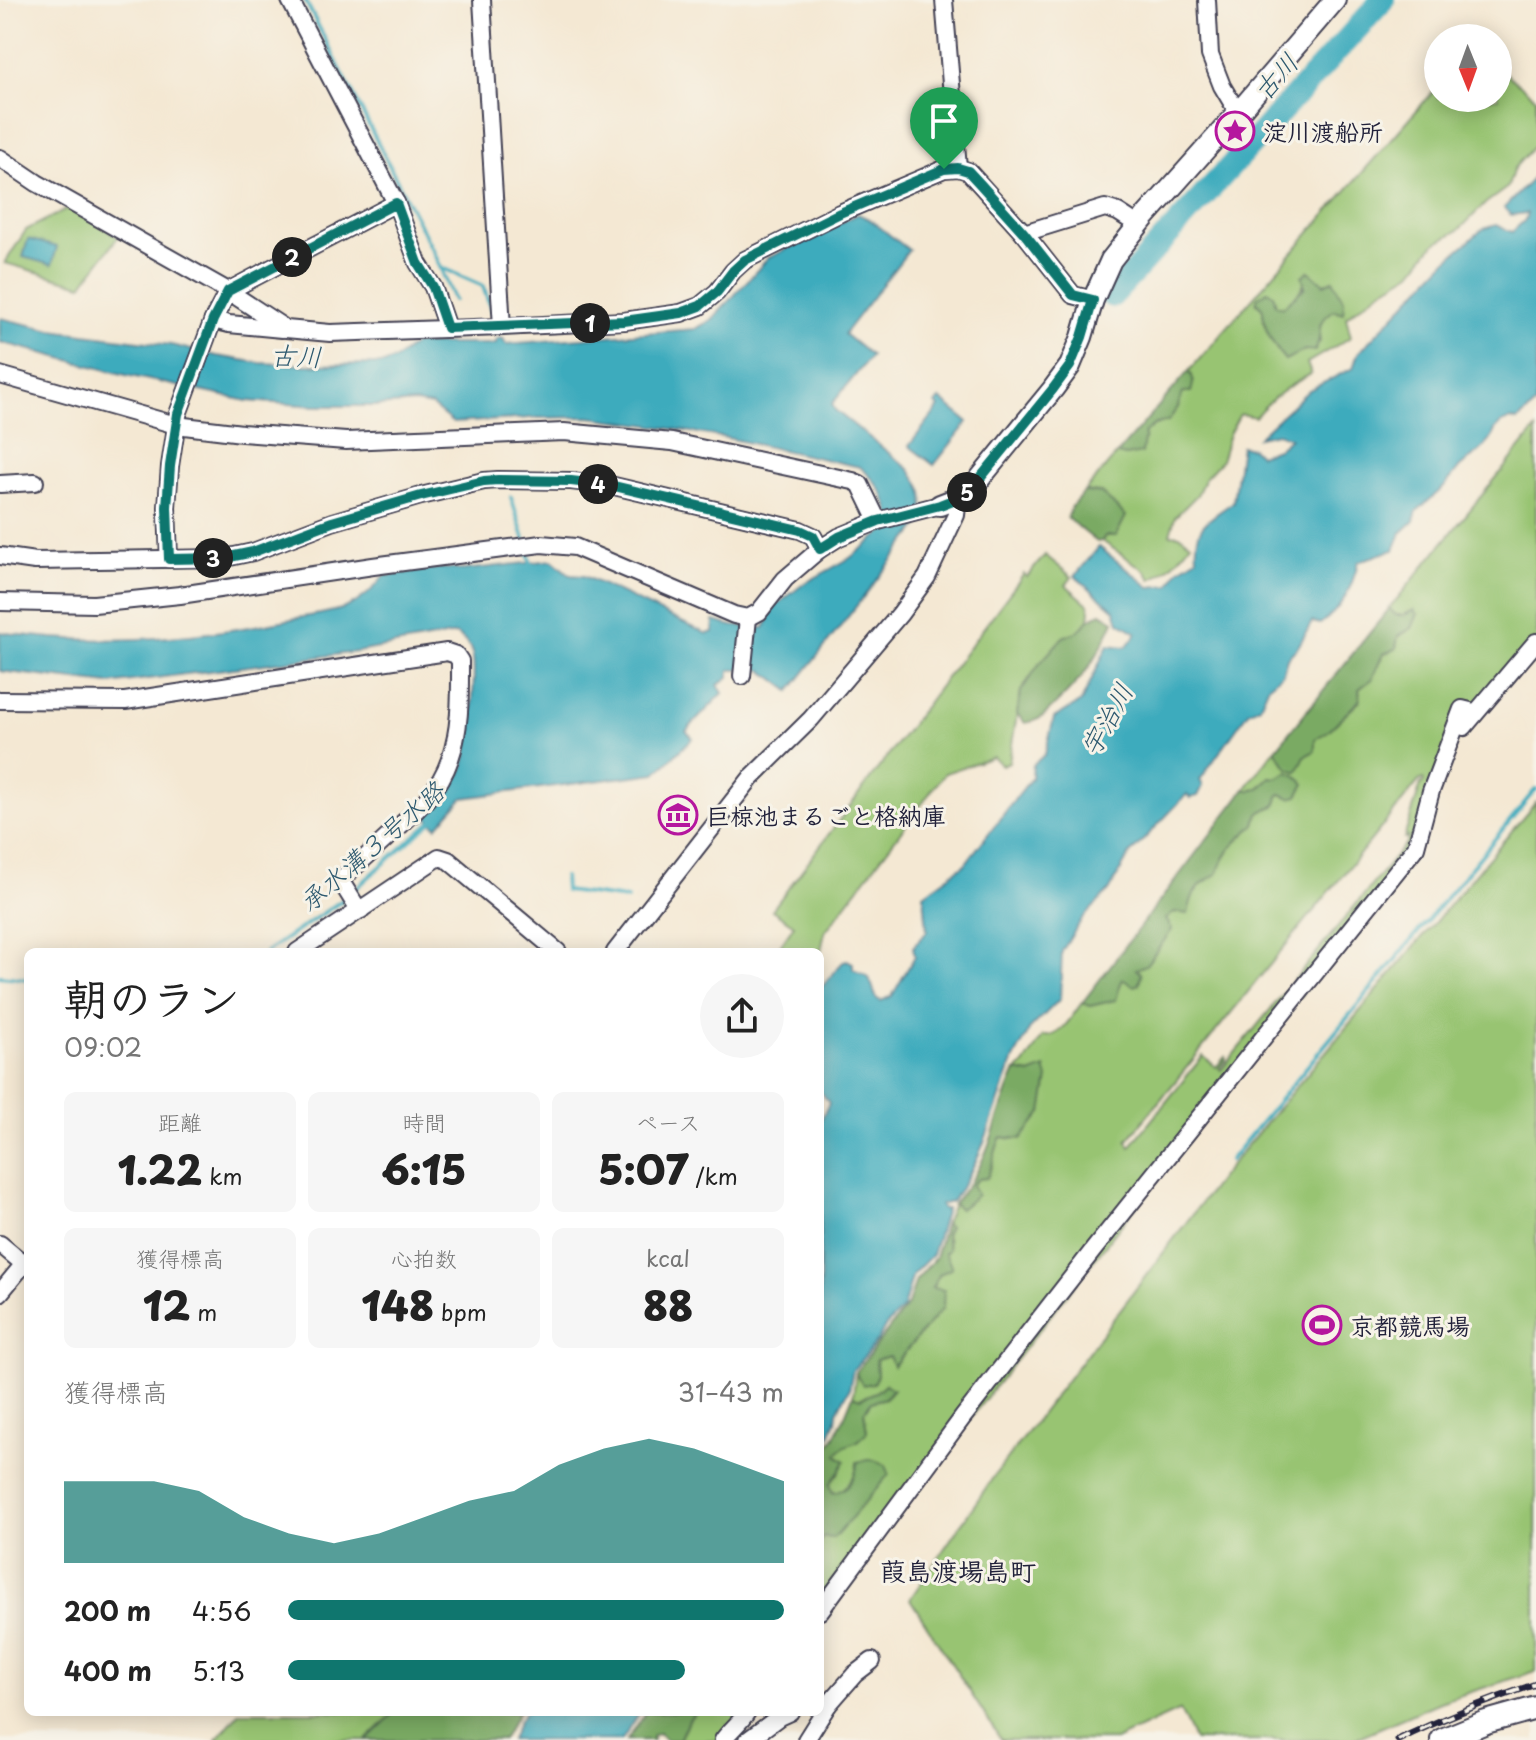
<!DOCTYPE html>
<html lang="ja">
<meta charset="utf-8">
<style>
:root{--surface:#fff;--page:#f6f6f6;--text:#222;--muted:#767676;--accent:#0f766e}
body{margin:0;font-family:"Playpen Sans","Klee One",sans-serif;background:var(--page);color:var(--text);height:100vh;display:flex;flex-direction:column;font-size:30px;white-space:nowrap}
*{box-sizing:border-box;margin:0}
p{font-size:26px;color:var(--muted)}
.icon{flex:none;width:44px;height:44px;fill:none;stroke:currentColor;stroke-width:2;stroke-linecap:round;stroke-linejoin:round}
.map{position:relative;flex:1;overflow:hidden}
.sheet{position:absolute;left:24px;top:948px;width:800px;height:768px;display:flex;flex-direction:column;background:var(--surface);border-radius:12px;box-shadow:0 4px 20px #0003}
.sheet>*{flex:none}
.needle{width:52px;rotate:179deg}
.controls{position:absolute;left:1424px;top:24px;display:grid;gap:16px}
.controls a{display:grid;place-items:center;width:88px;height:88px;border-radius:50%;background:var(--surface);box-shadow:0 4px 20px #0003;font-size:40px}
.pin{position:absolute;display:grid;place-items:center;width:68px;height:68px;color:#fff;margin:-82px -34px;border-radius:50% 50% 50% 0;rotate:-45deg;box-shadow:0 0 8px #0007}
.pin .icon{rotate:45deg}
.km{position:absolute;width:40px;height:40px;margin:-20px;border-radius:50%;background:#222;color:#fff;font-size:22px;line-height:40px;text-align:center}
.round{display:grid;place-items:center;flex:none;width:84px;height:84px;border-radius:42px;background:var(--page)}
.overview{display:flex;align-items:center;justify-content:space-between;height:136px;padding:0 40px}
h1{font-size:44px;font-weight:800;line-height:60px}
.figures{display:grid;grid-template-columns:repeat(3,1fr);gap:12px;height:136px;padding:8px 40px}
.figures div{display:grid;align-content:center;border-radius:12px;background:var(--page);text-align:center}
.figures b{font-size:40px;font-weight:800}
.figures small{font-size:22px;font-weight:400}
.figures p{font-size:22px}
.chart{height:224px;padding:16px 40px}
.chart p{display:flex;justify-content:space-between}
.chart svg{width:100%;height:144px;margin-top:8px;fill:var(--accent);opacity:.7}
ul{padding:0 40px;list-style:none;font-size:26px}
li{display:grid;grid-template-columns:128px 96px 1fr;align-items:center;height:60px}
li i{height:20px;border-radius:10px;background:var(--accent)}
.map>svg:first-child{display:block}
.green{fill:#98c472;stroke:#5d7356;stroke-width:2;fill-rule:evenodd}
.forest{fill:#7aaa64;stroke:#4e6650;stroke-width:2}
.water{fill:#3eabbd;stroke:#30667c;stroke-width:2}
.lines{fill:none;stroke-linecap:round;stroke-linejoin:round}
.stream{stroke:#3eabbd;stroke-width:4}
.river{stroke:#3eabbd;stroke-width:24}
.minor-casing{stroke:#424052;stroke-width:20}
.tertiary-casing{stroke:#424052;stroke-width:24}
.secondary-casing{stroke:#424052;stroke-width:26}
.minor{stroke:#fff;stroke-width:16}
.tertiary{stroke:#fff;stroke-width:20}
.secondary{stroke:#fff;stroke-width:22}
.rail-casing{stroke:#22223b;stroke-width:7}
.rail{stroke:#f7f3e8;stroke-width:4;stroke-dasharray:12;stroke-linecap:butt}
.route-casing{stroke:#fff;stroke-width:16}
.route{stroke:#0f766e;stroke-width:10}
.labels{text-anchor:middle;dominant-baseline:central;stroke-width:6;stroke-linejoin:round;paint-order:stroke}
.poi-label{font-size:24px;font-weight:bold;fill:#22223b;stroke:#f7f3e8;text-anchor:start}
.water-label{font-size:26px;font-style:italic;fill:#2d596f;stroke:#f7f3e8}
.neighbourhood-label{font-size:26px;font-weight:bold;fill:#22223b;stroke:#f7f3e8}
</style>
<div class="map">
<svg width="1536" height="1740" viewBox="0 0 1536 1740">
<rect width="100%" height="100%" fill="#f7f3e8"/>
<filter id="ink" filterUnits="userSpaceOnUse"><feTurbulence type="fractalNoise" baseFrequency=".0125" numOctaves="2"/><feDisplacementMap in="SourceGraphic" scale="16" xChannelSelector="R" yChannelSelector="G"/><feConvolveMatrix kernelMatrix="1 2 1 2 8 2 1 2 1" color-interpolation-filters="sRGB"/></filter>
<filter id="wash" filterUnits="userSpaceOnUse"><feTurbulence type="fractalNoise" baseFrequency=".006" numOctaves="4" result="noise"/><feDisplacementMap in="SourceGraphic" scale="32" xChannelSelector="R" yChannelSelector="G"/><feGaussianBlur stdDeviation="1.8" result="paint"/><feColorMatrix in="noise" values="0 0 0 0 0 0 0 0 0 0 0 0 0 0 0 0 0 1.4 0 .05"/><feComposite in="paint" operator="in"/></filter>
<g filter="url(#wash)">
<rect width="100%" height="100%" fill="#f4e8d3"/>
<!-- green -->
<g class="green">
<path d="M 1498,67 L 1536,98 L 1536,146 L 1533,147 L 1514,168 L 1508,187 L 1486,203 L 1459,230 L 1434,244 L 1412,272 L 1379,292 L 1346,317 L 1351,337 L 1307,363 L 1311,374 C 1288,386 1272,397 1255,417 L 1240,414 L 1229,434 L 1221,461 L 1205,478 L 1197,495 L 1175,517 L 1170,534 L 1180,535 L 1191,543 C 1180,558 1168,572 1151,579 L 1146,571 L 1102,541 L 1105,536 L 1101,493 L 1084,492 L 1117,454 L 1126,456 L 1144,441 L 1145,432 L 1154,425 L 1168,421 L 1178,407 L 1181,397 L 1192,375 L 1188,372 L 1438,86 L 1438,98 L 1498,98 ZM 1308,271 L 1324,284 L 1333,281 L 1344,301 C 1325,317 1318,315 1320,342 L 1285,360 C 1273,346 1262,327 1263,309 L 1257,303 L 1283,307 C 1297,296 1304,289 1308,271 Z"/>
<path d="M 73,206 L 118,237 L 82,285 L 5,263 L 26,230 Z"/>
<path d="M 1536,429 L 1536,642 L 1464,727 L 1462,709 L 1416,847 L 820,1611 L 820,1541 L 824,1537 L 857,1473 L 842,1491 L 833,1493 L 830,1484 L 839,1472 L 844,1460 L 836,1455 L 846,1444 L 858,1441 L 867,1432 L 864,1412 L 871,1402 L 885,1398 L 885,1384 L 876,1392 L 859,1399 L 853,1396 L 856,1372 L 858,1378 L 877,1376 L 876,1360 L 889,1356 L 894,1365 L 911,1344 L 931,1288 L 940,1274 L 945,1256 L 944,1253 L 948,1240 L 945,1234 L 949,1227 L 945,1223 L 953,1204 L 960,1209 L 971,1185 L 992,1167 L 994,1149 L 1001,1137 L 1013,1139 L 1045,1069 L 1030,1074 L 1016,1071 L 1024,1065 L 1043,1036 C 1061,1039 1072,1015 1082,1003 L 1090,1006 L 1115,1000 C 1119,987 1121,977 1134,970 C 1140,966 1145,966 1149,960 C 1157,948 1157,931 1166,919 C 1175,906 1193,903 1199,884 L 1217,874 C 1226,850 1236,841 1255,825 C 1257,810 1264,811 1276,805 L 1278,796 L 1281,794 L 1276,778 L 1270,777 L 1259,788 L 1249,791 L 1245,789 L 1275,750 L 1288,768 L 1305,756 L 1315,739 L 1328,731 L 1360,701 L 1359,689 C 1376,676 1373,672 1382,655 C 1389,643 1400,635 1412,628 L 1414,610 L 1404,615 L 1396,615 L 1389,609 ZM 1423,779 L 1424,782 L 1421,784 L 1404,838 L 1408,837 L 1407,842 L 1221,1070 L 1219,1068 L 1226,1060 L 1225,1057 L 1216,1067 L 1203,1056 L 1130,1147 L 1127,1141 L 1419,781 Z"/>
<path d="M 1045,555 L 1072,577 L 1066,585 L 1088,604 L 1090,610 L 1089,619 L 1079,631 L 1063,637 L 1021,691 L 1009,762 L 1002,765 L 993,757 L 945,773 L 825,932 L 820,955 L 820,952 L 779,952 L 777,950 L 794,925 L 772,910 L 1024,574 L 1027,577 Z"/>
<path d="M 1536,802 L 1536,1671 L 1440,1702 L 1352,1740 L 1194,1740 L 1180,1710 L 1115,1740 L 1001,1740 L 910,1599 L 994,1476 L 1223,1174 Z"/>
<path d="M 240,1712 L 395,1712 L 366,1740 L 216,1740 Z"/>
<path d="M 695,1712 L 747,1712 L 723,1740 L 679,1740 L 687,1722 Z"/>
</g>
<!-- forest -->
<g class="forest">
<path d="M 1309,271 L 1324,284 L 1333,280 L 1344,301 L 1343,313 L 1334,310 C 1310,328 1326,330 1315,351 L 1305,350 L 1285,360 C 1274,346 1262,327 1263,309 L 1257,302 L 1257,298 L 1267,291 L 1273,294 L 1276,305 L 1283,307 L 1305,287 L 1302,276 Z"/>
<path d="M 1188,372 C 1196,378 1193,384 1191,392 L 1184,392 L 1181,397 L 1178,407 L 1168,421 L 1154,425 L 1145,432 L 1142,453 L 1126,456 L 1117,454 Z"/>
<path d="M 1084,492 L 1101,493 L 1126,516 L 1116,536 L 1105,536 L 1102,541 L 1097,542 L 1067,518 L 1072,506 Z"/>
<path d="M 1389,609 L 1396,615 L 1404,615 L 1414,610 L 1418,614 L 1412,628 L 1398,636 L 1396,649 L 1383,654 L 1372,679 L 1359,689 L 1360,700 L 1328,731 L 1315,739 L 1315,751 L 1305,756 L 1297,772 L 1288,768 L 1275,750 Z"/>
<path d="M 1101,613 L 1114,621 C 1097,659 1086,675 1056,704 C 1044,715 1042,720 1025,723 L 1017,714 L 1021,691 L 1040,663 L 1063,637 L 1079,631 L 1089,619 Z"/>
<path d="M 1288,772 L 1297,776 L 1305,784 L 1298,796 L 1290,798 L 1281,794 L 1278,796 L 1276,805 C 1264,811 1257,810 1255,825 C 1236,841 1226,850 1217,874 C 1197,885 1192,892 1188,914 L 1175,912 L 1166,919 L 1172,930 L 1146,965 L 1136,969 L 1141,974 L 1139,984 L 1134,986 L 1122,979 L 1116,1000 L 1090,1006 L 1082,1003 L 1245,789 C 1256,794 1264,784 1270,777 L 1276,778 Z"/>
<path d="M 1045,1068 L 1048,1078 L 1042,1113 L 1021,1139 L 1001,1137 C 994,1151 994,1164 987,1178 L 978,1179 L 972,1185 L 977,1195 L 960,1209 L 953,1204 C 961,1194 970,1184 976,1173 C 994,1141 1000,1104 1016,1071 L 1030,1074 Z"/>
<path d="M 945,1223 L 949,1227 L 945,1234 L 949,1249 L 945,1253 L 952,1268 L 940,1274 L 932,1288 L 944,1290 L 943,1308 L 893,1366 L 889,1356 L 876,1360 L 877,1376 L 873,1383 L 863,1385 L 858,1378 L 856,1372 L 908,1304 L 916,1280 L 935,1258 Z"/>
<path d="M 885,1384 L 893,1389 L 885,1398 L 871,1402 L 864,1412 L 867,1432 C 865,1435 862,1438 859,1440 C 849,1447 845,1442 837,1455 L 845,1461 L 839,1472 L 830,1484 L 833,1493 C 848,1490 857,1477 857,1462 C 868,1459 876,1459 886,1465 L 889,1474 L 837,1535 L 832,1538 L 824,1537 L 820,1541 L 820,1454 C 835,1444 846,1412 853,1396 L 860,1399 L 876,1392 Z"/>
<path d="M 395,1712 L 519,1712 L 502,1740 L 366,1740 Z"/>
<path d="M 646,1712 L 695,1712 L 687,1722 L 679,1740 L 666,1740 L 659,1733 L 652,1736 L 653,1740 L 627,1740 Z"/>
</g>
<!-- water -->
<g class="water">
<path d="M 1536,175 L 1536,405 L 1517,421 L 1511,419 L 1502,423 L 1495,430 L 1492,438 L 1481,450 L 1460,467 L 1444,487 L 1417,511 L 1414,521 L 1401,533 L 1394,550 C 1380,553 1371,558 1358,562 C 1353,586 1341,610 1320,624 L 1312,622 L 1298,647 L 1287,658 L 1283,673 L 1269,685 L 1260,706 L 1248,712 L 1200,780 L 1203,786 L 1198,796 L 1190,798 L 1187,794 L 1130,854 L 1109,891 L 1082,919 L 1062,951 L 1060,999 L 1029,1030 C 1025,1042 1016,1052 1012,1064 C 995,1107 985,1153 959,1191 C 958,1192 953,1200 952,1201 C 948,1203 944,1204 940,1205 L 942,1209 L 946,1209 L 932,1255 L 913,1274 L 903,1308 L 885,1327 L 878,1340 L 853,1370 L 849,1390 L 837,1411 L 836,1421 L 829,1437 L 820,1443 L 820,1122 L 829,1103 L 820,1091 L 820,989 L 842,963 L 847,960 L 853,963 L 853,969 C 856,971 859,973 863,974 C 872,979 873,989 876,998 L 881,1001 L 892,996 L 915,956 L 913,947 L 927,931 L 924,894 L 965,864 L 1032,777 L 1033,765 L 1045,754 L 1054,718 L 1081,702 L 1108,645 L 1126,647 L 1137,633 L 1119,622 L 1115,610 L 1075,576 L 1099,547 L 1150,587 L 1170,585 L 1178,570 L 1197,558 C 1194,523 1208,521 1233,502 L 1241,446 L 1252,448 L 1259,455 L 1277,449 L 1290,438 L 1277,433 L 1258,437 L 1309,390 L 1353,368 L 1358,353 L 1447,260 L 1483,229 L 1496,225 L 1512,232 L 1525,220 L 1527,213 L 1511,215 L 1504,208 Z"/>
<path d="M 858,214 L 869,219 L 909,250 L 844,334 L 871,356 L 832,404 L 835,410 L 909,469 C 927,492 925,495 921,523 L 790,691 L 762,670 L 730,670 L 729,677 L 718,685 L 723,693 L 686,731 L 693,738 L 656,773 L 463,798 L 437,827 L 426,816 C 440,801 456,786 464,766 C 470,750 477,668 472,653 C 469,644 464,640 456,634 L 357,652 L 109,684 L 0,671 L 0,632 C 95,647 193,639 287,620 C 306,616 329,614 347,607 C 363,600 374,589 384,576 L 441,568 L 463,570 L 552,560 L 570,575 L 584,576 L 707,634 L 713,632 L 714,621 L 733,626 L 764,628 L 769,620 L 764,615 L 802,585 L 850,558 L 892,525 C 888,498 880,484 860,467 L 727,438 L 649,425 L 589,417 L 531,418 L 453,423 L 432,406 L 415,403 L 376,406 L 316,406 L 247,401 L 126,375 L 0,342 L 0,318 L 52,330 L 171,345 L 217,356 L 260,363 L 305,365 L 384,364 L 396,359 L 415,344 L 496,344 L 496,339 L 503,338 L 506,344 L 695,329 L 712,320 L 768,258 Z"/>
<path d="M 28,239 L 57,247 L 52,265 L 23,257 Z"/>
<path d="M 940,399 L 968,422 L 934,465 L 909,446 L 939,407 L 936,404 Z"/>
<path d="M 525,1712 L 640,1712 L 622,1740 L 511,1740 L 519,1721 Z"/>
</g>
<g class="lines">
<!-- stream -->
<g class="stream">
<path d="M 305,0 L 436,257 L 454,300"/>
<path d="M 442,268 L 483,286 L 494,318"/>
<path d="M 511,497 L 525,541"/>
<path d="M 527,549 L 532,568"/>
<path d="M 564,877 L 565,891 L 627,899"/>
<path d="M 353,891 L 433,820"/>
<path d="M 266,952 L 347,897"/>
<path d="M 0,976 L 28,979"/>
<path d="M 1230,1160 L 1536,789"/>
</g>
<!-- river -->
<path class="river" d="M 1112,296 L 1383,0"/>
</g>
</g>
<g filter="url(#ink)">
<g class="lines">
<defs>
<g id="minor">
<path d="M 290,0 L 396,203 L 418,263 L 433,287 L 447,328"/>
<path d="M 482,0 L 502,327"/>
<path d="M 944,0 L 958,168"/>
<path d="M 1207,0 L 1210,55 L 1222,86 L 1238,113"/>
<path d="M 0,158 L 37,183 L 228,291 L 286,329 L 330,333 L 502,327 L 624,321 L 681,313 L 700,306 L 717,292 L 733,271 L 745,260 L 840,213 L 944,169 L 958,168 L 968,171 L 1024,233 L 1105,208 L 1118,212 L 1138,225"/>
<path d="M 1024,233 L 1073,295 L 1093,300"/>
<path d="M 213,320 L 229,324 L 282,329"/>
<path d="M 0,375 L 176,425 L 242,433 L 346,441 L 564,432 L 672,442 L 853,481 L 860,484 L 878,521"/>
<path d="M 0,484 L 35,482"/>
<path d="M 0,556 L 35,561 L 225,558 L 253,552 L 332,522 L 421,496 L 484,481 L 498,480 L 571,481 L 614,486 L 800,530 L 813,536 L 820,549"/>
<path d="M 169,559 L 167,507 L 170,466 L 178,414 L 213,320 L 228,291 L 396,203"/>
<path d="M 0,602 L 94,604 L 180,595 L 373,566 L 541,544 L 575,547 L 734,615 L 748,618 L 759,612 L 785,579 L 820,549 L 839,537 L 878,521 L 940,505"/>
<path d="M 742,676 L 748,618"/>
<path d="M 0,700 L 125,701 L 447,652 L 456,655 L 460,661 C 460,694 461,728 450,759 C 439,792 415,812 390,835 C 374,850 357,865 340,880 L 355,904 L 361,910"/>
<path d="M 297,952 L 439,857 L 448,860 L 558,952"/>
<path d="M 615,952 L 751,778 L 811,719 L 900,614 L 927,577 L 956,515 L 958,498"/>
<path d="M 0,1244 L 24,1264"/>
<path d="M 0,1293 L 28,1259"/>
<path d="M 820,1611 L 963,1417 L 1094,1249 L 1416,847 L 1431,791 L 1462,709 L 1470,711 L 1464,727 L 1536,642"/>
<path d="M 820,1706 L 828,1705 L 855,1674 L 872,1661"/>
<path d="M 723,1740 C 730,1730 740,1723 747,1712"/>
<path d="M 748,1740 L 779,1717 L 790,1712"/>
<path d="M 806,1740 L 828,1705"/>
</g>
<path id="tertiary" d="M 940,505 L 958,498 L 973,487 L 1053,389 L 1070,366 L 1082,337 L 1093,300 L 1111,260 L 1145,217 L 1238,113 L 1335,0"/>
<path id="secondary" d="M 1442,1740 L 1486,1722 L 1536,1708"/>
</defs>
<!-- minor casing -->
<use href="#minor" class="minor-casing"/>
<!-- tertiary casing -->
<use href="#tertiary" class="tertiary-casing"/>
<!-- secondary casing -->
<use href="#secondary" class="secondary-casing"/>
<!-- minor -->
<use href="#minor" class="minor"/>
<!-- tertiary -->
<use href="#tertiary" class="tertiary"/>
<!-- secondary -->
<use href="#secondary" class="secondary"/>
<defs>
<path id="rail" d="M 1398,1740 C 1443,1718 1489,1700 1536,1684"/>
</defs>
<!-- rail casing -->
<use href="#rail" class="rail-casing"/>
<!-- rail -->
<use href="#rail" class="rail"/>
</g>
</g>
<g class="lines" filter="url(#ink)">
<defs>
<path id="route" d="M 958,168 L 968,171 L 981,185 L 1024,233 L 1073,295 L 1093,300 L 1082,337 L 1070,366 L 1053,389 L 973,487 L 958,498 L 940,505 L 878,521 L 839,537 L 820,549 L 813,536 L 800,530 L 614,486 L 571,481 L 498,480 L 484,481 L 421,496 L 332,522 L 253,552 L 225,558 L 169,559 L 167,507 L 170,466 L 178,414 L 213,320 L 228,291 L 396,203 L 418,263 L 433,287 L 447,328 L 624,321 L 681,313 L 700,306 L 717,292 L 733,271 L 745,260 L 840,213 L 944,169 Z"/>
</defs>
<!-- route casing -->
<use href="#route" class="route-casing"/>
<!-- route -->
<use href="#route" class="route"/>
</g>
<!-- icons -->
<defs>
<symbol id="sight-ring" viewBox="-11 -11 22 22"><circle r="9.5" fill="#f7f3e8" stroke="#b5179e" stroke-width="1.5"/><path d="M0-6L1.8-2.2L6-1.7L2.9 1.2L3.7 5.4L0 3.3L-3.7 5.4L-2.9 1.2L-6-1.7L-1.8-2.2Z" fill="#b5179e"/></symbol>
<symbol id="museum-ring" viewBox="-11 -11 22 22"><circle r="9.5" fill="#f7f3e8" stroke="#b5179e" stroke-width="1.5"/><path d="M0-6L6-3V-2H-6V-3ZM-5-1h2V3h-2ZM-1-1h2V3h-2ZM3-1h2V3H3ZM-6 4H6V6H-6Z" fill="#b5179e"/></symbol>
<symbol id="stadium-ring" viewBox="-11 -11 22 22"><circle r="9.5" fill="#f7f3e8" stroke="#b5179e" stroke-width="1.5"/><path d="M0-5a6.5 5 0 1 0 0 10a6.5 5 0 1 0 0-10ZM-3.5-1.8h7v3.6h-7Z" fill="#b5179e"/></symbol>
</defs>
<g fill-rule="evenodd">
<use href="#sight-ring" x="1213" y="109" width="44" height="44"/>
<use href="#museum-ring" x="656" y="793" width="44" height="44"/>
<use href="#stadium-ring" x="1300" y="1303" width="44" height="44"/>
</g>
<g class="labels">
<!-- poi labels -->
<g class="poi-label">
<text x="1263" y="131">淀川渡船所</text>
<text x="706" y="815">巨椋池まるごと格納庫</text>
<text x="1350" y="1325">京都競馬場</text>
</g>
<!-- water labels -->
<g class="water-label">
<text transform="translate(1275 76) rotate(-48)">古川</text>
<text transform="translate(296 355) rotate(2)">古川</text>
<text transform="translate(1106 719) rotate(-61)">宇治川</text>
<text transform="translate(371 846) rotate(-41)">承水溝３号水路</text>
</g>
<!-- neighbourhood labels -->
<g class="neighbourhood-label">
<text x="958" y="1570">葭島渡場島町</text>
</g>
</g>
</svg>
<div class="controls">
<a><svg class="needle" viewBox="-14 -14 28 28"><path d="M0-13l5 13h-10z" fill="#e53935"/><path d="M0 13l5-13h-10z" fill="#767676"/></svg></a>
</div>
<div class="pin" style="left:944px;top:169px;background:#1e9e55"><svg class="icon" aria-label="arrive" viewBox="0 0 24 24"><path d="M6 21V4h12l-3 4 3 4H6"/></svg></div>
<b class="km" style="left:590px;top:323px">1</b>
<b class="km" style="left:292px;top:257px">2</b>
<b class="km" style="left:213px;top:558px">3</b>
<b class="km" style="left:598px;top:484px">4</b>
<b class="km" style="left:967px;top:492px">5</b>
<section class="sheet">
<div class="overview"><div><h1>朝のラン</h1><p>09:02</p></div><a class="round"><svg class="icon" aria-label="share" viewBox="0 0 24 24"><path d="M12 15V3M7 8l5-5 5 5M5 13v7h14v-7"/></svg></a></div>
<div class="figures">
<div><p>距離</p><b>1.22<small> km</small></b></div>
<div><p>時間</p><b>6:15</b></div>
<div><p>ペース</p><b>5:07<small> /km</small></b></div>
</div>
<div class="figures">
<div><p>獲得標高</p><b>12<small> m</small></b></div>
<div><p>心拍数</p><b>148<small> bpm</small></b></div>
<div><p>kcal</p><b>88</b></div>
</div>
<div class="chart"><p><span>獲得標高</span>31–43 m</p>
<svg viewBox="0 0 160 44" preserveAspectRatio="none"><path d="M0 44V19L10 19L20 19L30 22L40 30L50 35L60 38L70 35L80 30L90 25L100 22L110 14L120 9L130 6L140 9L150 14L160 19V44z"/></svg>
</div>
<ul>
<li><b>200 m</b>4:56<i style="width:100%"></i></li>
<li><b>400 m</b>5:13<i style="width:80%"></i></li>
</ul>
</section>
</div>
